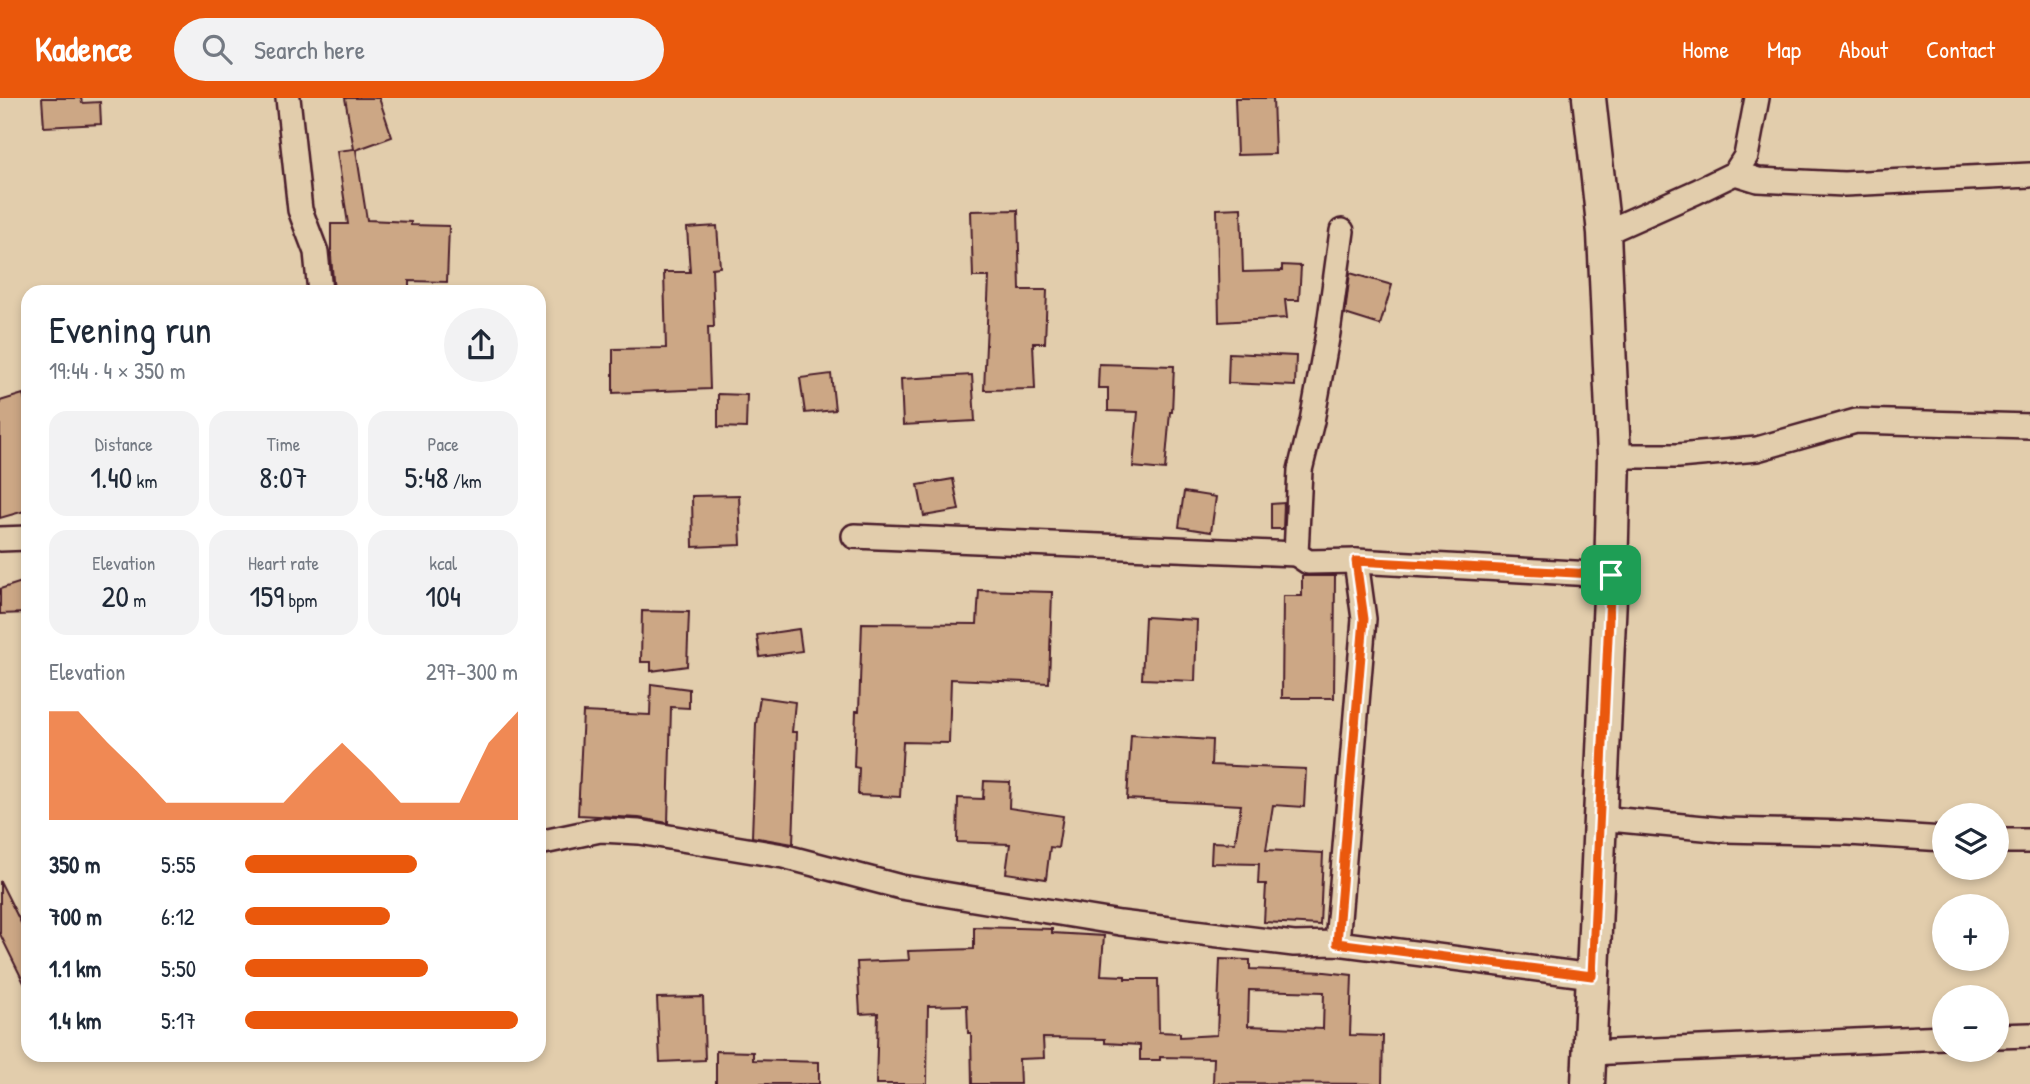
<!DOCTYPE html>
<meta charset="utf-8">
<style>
:root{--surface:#fff;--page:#f2f2f3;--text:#1f2937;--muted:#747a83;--accent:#ea580c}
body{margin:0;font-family:"Patrick Hand",sans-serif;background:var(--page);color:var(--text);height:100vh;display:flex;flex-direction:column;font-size:26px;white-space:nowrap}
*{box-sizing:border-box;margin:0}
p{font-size:23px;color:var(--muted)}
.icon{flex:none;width:38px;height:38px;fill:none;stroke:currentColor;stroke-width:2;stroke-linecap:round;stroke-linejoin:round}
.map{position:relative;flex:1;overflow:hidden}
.sheet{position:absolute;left:21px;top:187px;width:525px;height:777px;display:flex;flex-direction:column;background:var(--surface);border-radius:21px;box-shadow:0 4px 10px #0003}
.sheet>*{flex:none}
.controls{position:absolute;left:1932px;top:705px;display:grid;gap:14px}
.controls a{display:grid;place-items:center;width:77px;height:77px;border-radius:50%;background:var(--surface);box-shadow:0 4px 10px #0003;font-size:35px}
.pin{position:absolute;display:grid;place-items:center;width:60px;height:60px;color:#fff;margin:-30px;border-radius:14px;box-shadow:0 4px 10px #0006}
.round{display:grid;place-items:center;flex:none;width:74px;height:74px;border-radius:37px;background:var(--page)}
.overview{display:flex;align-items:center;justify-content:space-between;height:119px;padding:0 28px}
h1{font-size:38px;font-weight:600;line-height:52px}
.metrics{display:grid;grid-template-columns:repeat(3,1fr);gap:10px;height:119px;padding:7px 28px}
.metrics div{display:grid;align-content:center;border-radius:18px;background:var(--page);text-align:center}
.metrics b{font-size:30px;font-weight:600}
.metrics small{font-size:19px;font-weight:400}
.metrics p{font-size:19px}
.chart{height:196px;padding:14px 28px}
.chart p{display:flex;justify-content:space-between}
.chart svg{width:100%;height:126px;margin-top:7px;fill:var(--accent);opacity:.7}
ul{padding:0 28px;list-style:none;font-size:23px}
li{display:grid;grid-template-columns:112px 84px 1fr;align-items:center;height:52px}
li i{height:18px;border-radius:9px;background:var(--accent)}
header{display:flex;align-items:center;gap:42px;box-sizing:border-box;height:98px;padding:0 35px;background:var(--accent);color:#fff}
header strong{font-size:33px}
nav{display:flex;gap:38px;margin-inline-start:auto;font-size:24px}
.search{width:490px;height:63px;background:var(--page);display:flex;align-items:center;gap:18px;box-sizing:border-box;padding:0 24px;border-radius:38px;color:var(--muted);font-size:26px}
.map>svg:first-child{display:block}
.building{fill:#cca785;stroke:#4a1f2b;stroke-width:2;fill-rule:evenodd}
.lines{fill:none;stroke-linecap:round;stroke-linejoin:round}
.street-casing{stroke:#4a1f2b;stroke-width:28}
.secondary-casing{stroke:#4a1f2b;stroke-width:37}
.street{stroke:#e2cdac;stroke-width:23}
.secondary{stroke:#e2cdac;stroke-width:32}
.route-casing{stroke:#fff;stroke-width:14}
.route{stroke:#ea580c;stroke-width:9}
</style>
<header>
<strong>Kadence</strong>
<div class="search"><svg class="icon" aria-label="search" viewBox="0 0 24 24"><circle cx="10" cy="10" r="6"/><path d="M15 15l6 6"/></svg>Search here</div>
<nav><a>Home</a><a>Map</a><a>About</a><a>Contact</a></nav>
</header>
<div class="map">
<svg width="2030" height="986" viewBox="0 0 2030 986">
<rect width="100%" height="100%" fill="#e2cdac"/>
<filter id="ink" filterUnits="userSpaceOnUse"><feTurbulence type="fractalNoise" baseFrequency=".0143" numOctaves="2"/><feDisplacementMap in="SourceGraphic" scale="14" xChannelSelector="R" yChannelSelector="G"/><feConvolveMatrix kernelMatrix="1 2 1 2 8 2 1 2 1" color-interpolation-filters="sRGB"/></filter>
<g filter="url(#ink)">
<!-- building -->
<g class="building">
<path d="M 42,0 L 81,0 L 82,5 L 100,4 L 101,26 L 44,29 Z"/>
<path d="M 345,0 L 379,0 L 392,39 L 356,52 L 367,122 L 411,124 L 411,127 L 449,128 L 447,184 L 409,183 L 409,194 L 334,194 L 331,158 L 331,126 L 348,126 L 337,53 L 354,51 Z"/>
<path d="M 1235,0 L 1273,0 L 1275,56 L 1237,57 Z"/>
<path d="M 1241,110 L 1243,174 L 1282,173 L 1282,167 L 1301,168 L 1299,202 L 1285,202 L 1287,220 L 1219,224 L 1217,111 Z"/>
<path d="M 1018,112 L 1020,192 L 1047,192 L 1045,245 L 1033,245 L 1035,291 L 984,292 L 989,179 L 973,179 L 971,113 Z"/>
<path d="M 717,128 L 720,169 L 712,170 L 714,229 L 708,229 L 710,291 L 613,295 L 613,251 L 666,250 L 664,174 L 690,174 L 687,130 Z"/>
<path d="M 1350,175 L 1392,187 L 1380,227 L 1345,216 Z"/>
<path d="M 1229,255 L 1296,258 L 1295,288 L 1228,285 Z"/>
<path d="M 1099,266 L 1174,268 L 1172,314 L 1170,314 L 1165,372 L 1133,369 L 1138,314 L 1108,313 L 1108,290 L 1098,290 Z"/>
<path d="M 831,276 L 835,312 L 805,315 L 800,280 Z"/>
<path d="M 972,277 L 975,323 L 903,327 L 901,281 Z"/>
<path d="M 23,296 L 28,313 L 28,412 L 0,420 L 0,303 Z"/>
<path d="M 718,296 L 747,297 L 746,330 L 718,329 Z"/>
<path d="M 953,381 L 959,412 L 924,418 L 918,387 Z"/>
<path d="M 1184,394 L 1216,399 L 1211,434 L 1179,429 Z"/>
<path d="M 739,397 L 741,447 L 693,449 L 692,398 Z"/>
<path d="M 1284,405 L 1283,431 L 1271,431 L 1271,406 Z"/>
<path d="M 1302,478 L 1335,478 L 1334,600 L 1282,600 L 1283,498 L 1302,498 Z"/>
<path d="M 28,482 L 28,515 L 0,516 L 0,491 Z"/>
<path d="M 979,492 L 1052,494 L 1049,585 L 951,581 L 949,645 L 903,644 L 900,699 L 858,697 L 859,670 L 854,669 L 856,613 L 859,613 L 862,525 L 977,526 Z"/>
<path d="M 642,513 L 689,514 L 687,568 L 651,573 L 651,564 L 641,564 Z"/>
<path d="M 1145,519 L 1197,522 L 1195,583 L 1142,581 Z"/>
<path d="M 799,531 L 802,553 L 760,559 L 757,537 Z"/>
<path d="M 651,586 L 689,591 L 689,610 L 671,609 L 668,725 L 639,720 L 578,717 L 583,614 L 650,617 Z"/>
<path d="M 760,599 L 795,604 L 792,634 L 797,634 L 793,746 L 752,739 L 756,626 Z"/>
<path d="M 1131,637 L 1212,642 L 1211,667 L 1306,671 L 1304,709 L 1273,707 L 1266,752 L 1323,755 L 1320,827 L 1264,824 L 1266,786 L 1258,786 L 1259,766 L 1211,765 L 1212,744 L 1235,745 L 1241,707 L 1127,701 Z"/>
<path d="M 984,683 L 1010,684 L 1009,710 L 1063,718 L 1058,750 L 1050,749 L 1046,781 L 1006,775 L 1010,746 L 957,744 L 958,700 L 983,701 Z"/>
<path d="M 0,783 L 28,839 L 28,893 L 0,836 Z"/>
<path d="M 974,829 L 1052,831 L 1052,835 L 1104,838 L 1101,877 L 1125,878 L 1125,881 L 1158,881 L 1159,934 L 1180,935 L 1180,939 L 1217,937 L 1220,861 L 1250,862 L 1250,871 L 1325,874 L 1352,877 L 1350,937 L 1383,938 L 1382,986 L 1213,985 L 1214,960 L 1160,959 L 1160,962 L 1140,962 L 1140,947 L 1105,945 L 1105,941 L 1043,940 L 1044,960 L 1019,961 L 1020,986 L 972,986 L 971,935 L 968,935 L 967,907 L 928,908 L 927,986 L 876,986 L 878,915 L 860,916 L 857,864 L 909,862 L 908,853 L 974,851 ZM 1249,892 L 1324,894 L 1323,931 L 1248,928 Z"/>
<path d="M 703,899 L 705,962 L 660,964 L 657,900 Z"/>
<path d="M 716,953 L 753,954 L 753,962 L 819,964 L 819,986 L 716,986 Z"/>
</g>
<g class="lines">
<defs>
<g id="street">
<path d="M 288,0 L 300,112 L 316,154 L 320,194"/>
<path d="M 1735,75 L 1758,82 L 1844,86 L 2030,77"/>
<path d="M 1342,133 L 1328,235 L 1312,323 L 1300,372 L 1296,456 L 1308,464 L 1356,463 L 1611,477"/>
<path d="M 1604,135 L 1696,94 L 1735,75 L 1746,58 L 1757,0"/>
<path d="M 1614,358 L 1678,358 L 1757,351 L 1856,323 L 2030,328"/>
<path d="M 854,438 L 1296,456"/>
<path d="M 0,441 L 28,440"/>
<path d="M 1599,720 L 1725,732 L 1849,735 L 1944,741"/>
<path d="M 1997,743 L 2030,743"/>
<path d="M 539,745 L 600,732 L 639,734 L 783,758 L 901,789 L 1120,825 L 1294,846 L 1337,845 L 1592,878"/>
<path d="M 1337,845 L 1364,521 L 1356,463"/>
<path d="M 1997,938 L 2030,937"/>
<path d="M 1589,955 L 1944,939"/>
</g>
<path id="secondary" d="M 1588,986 L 1611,477 L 1614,358 L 1604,135 L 1589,0"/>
</defs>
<!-- street casing -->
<use href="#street" class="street-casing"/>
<!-- secondary casing -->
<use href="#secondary" class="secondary-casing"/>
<!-- street -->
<use href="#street" class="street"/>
<!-- secondary -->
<use href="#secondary" class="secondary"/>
</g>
</g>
<g class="lines" filter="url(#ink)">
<defs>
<path id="route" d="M 1356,463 L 1611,477 L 1592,878 L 1337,845 L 1364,521 Z"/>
</defs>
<!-- route casing -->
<use href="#route" class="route-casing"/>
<!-- route -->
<use href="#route" class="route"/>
</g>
</svg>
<div class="controls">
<a><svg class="icon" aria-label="layers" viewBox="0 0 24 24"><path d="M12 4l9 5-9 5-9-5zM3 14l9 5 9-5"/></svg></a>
<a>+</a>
<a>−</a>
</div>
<div class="pin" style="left:1611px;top:477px;background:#1e9e55"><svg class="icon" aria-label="arrive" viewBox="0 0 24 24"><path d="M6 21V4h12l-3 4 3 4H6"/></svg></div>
<section class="sheet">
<div class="overview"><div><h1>Evening run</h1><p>19:44 · 4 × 350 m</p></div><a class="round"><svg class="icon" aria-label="share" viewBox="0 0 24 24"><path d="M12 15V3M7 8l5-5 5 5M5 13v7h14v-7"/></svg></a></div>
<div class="metrics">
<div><p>Distance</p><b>1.40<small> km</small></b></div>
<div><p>Time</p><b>8:07</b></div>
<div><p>Pace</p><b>5:48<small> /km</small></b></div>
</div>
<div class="metrics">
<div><p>Elevation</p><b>20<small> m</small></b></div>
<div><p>Heart rate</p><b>159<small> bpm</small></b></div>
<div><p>kcal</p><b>104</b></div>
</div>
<div class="chart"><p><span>Elevation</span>297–300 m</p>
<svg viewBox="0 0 160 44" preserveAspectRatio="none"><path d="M0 44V6L10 6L20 17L30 27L40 38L50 38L60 38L70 38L80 38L90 27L100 17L110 27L120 38L130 38L140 38L150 17L160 6V44z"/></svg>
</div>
<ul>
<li><b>350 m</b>5:55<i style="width:63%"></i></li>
<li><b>700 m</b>6:12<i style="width:53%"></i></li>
<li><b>1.1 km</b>5:50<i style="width:67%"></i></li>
<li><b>1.4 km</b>5:17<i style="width:100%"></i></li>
</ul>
</section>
</div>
